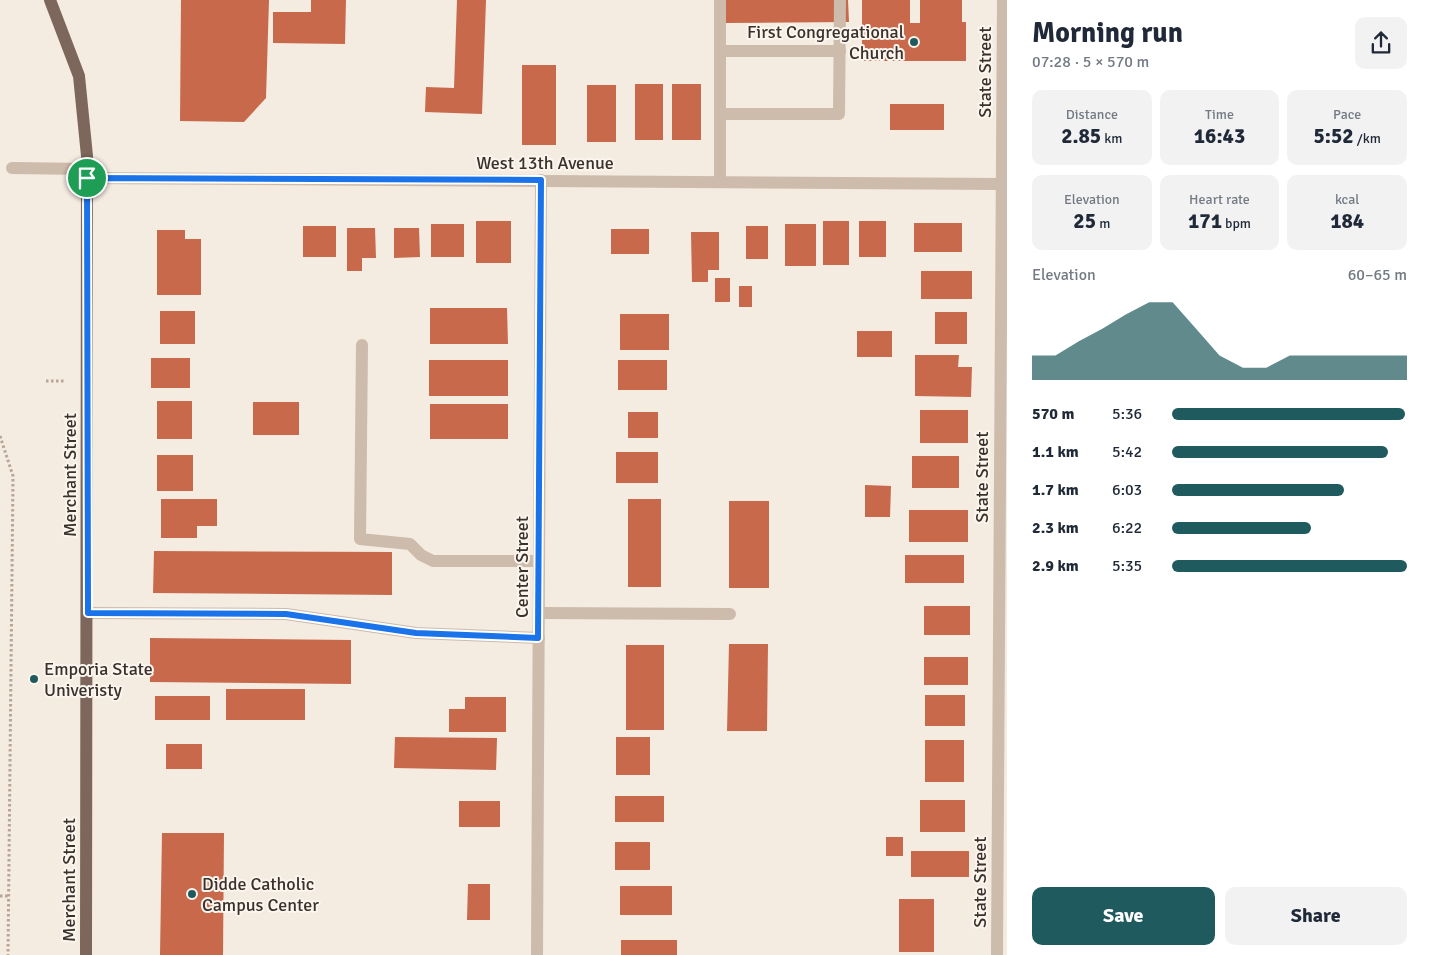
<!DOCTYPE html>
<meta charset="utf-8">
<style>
:root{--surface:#fff;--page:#f2f2f3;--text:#1f2937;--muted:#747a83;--accent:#1f5a5e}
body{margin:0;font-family:Signika,sans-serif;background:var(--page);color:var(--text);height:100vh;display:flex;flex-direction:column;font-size:19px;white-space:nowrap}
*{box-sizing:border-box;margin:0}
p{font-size:16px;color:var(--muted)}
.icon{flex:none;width:28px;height:28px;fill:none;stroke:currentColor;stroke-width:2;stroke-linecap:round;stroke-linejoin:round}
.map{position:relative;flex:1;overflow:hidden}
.side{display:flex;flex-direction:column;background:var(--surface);width:425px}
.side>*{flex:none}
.pin{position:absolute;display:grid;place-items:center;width:42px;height:42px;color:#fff;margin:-21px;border:2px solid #fff;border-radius:50%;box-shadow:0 1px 5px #0007}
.round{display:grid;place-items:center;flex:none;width:52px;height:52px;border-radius:10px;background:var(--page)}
.overview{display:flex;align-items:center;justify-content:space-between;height:85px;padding:0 25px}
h1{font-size:28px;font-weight:800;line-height:38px}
.figures{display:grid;grid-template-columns:repeat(3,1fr);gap:8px;height:85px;padding:5px 25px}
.figures div{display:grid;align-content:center;border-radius:10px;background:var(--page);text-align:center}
.figures b{font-size:21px;font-weight:800}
.figures small{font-size:14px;font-weight:400}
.figures p{font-size:14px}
.chart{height:140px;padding:10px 25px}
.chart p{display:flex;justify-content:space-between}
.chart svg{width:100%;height:90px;margin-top:5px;fill:var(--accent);opacity:.7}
.primary-button{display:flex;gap:10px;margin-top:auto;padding:10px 25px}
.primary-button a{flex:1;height:58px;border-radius:10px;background:var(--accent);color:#fff;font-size:20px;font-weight:800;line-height:58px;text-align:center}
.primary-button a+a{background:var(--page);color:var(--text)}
ul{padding:0 25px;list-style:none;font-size:16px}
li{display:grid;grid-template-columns:80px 60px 1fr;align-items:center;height:38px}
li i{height:12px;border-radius:6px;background:var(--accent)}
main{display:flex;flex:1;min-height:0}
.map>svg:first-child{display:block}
.building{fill:#c8694b}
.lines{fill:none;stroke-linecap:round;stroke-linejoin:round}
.path{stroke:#b9a596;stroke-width:3;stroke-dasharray:2.5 2.5;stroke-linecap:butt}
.minor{stroke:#cdbbac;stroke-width:12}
.major{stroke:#7d675c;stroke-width:12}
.route-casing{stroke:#fff;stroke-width:10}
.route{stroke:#1a73e8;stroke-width:6}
.poi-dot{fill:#1f5a5e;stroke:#fbf5ee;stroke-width:2}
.labels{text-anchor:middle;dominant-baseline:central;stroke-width:4;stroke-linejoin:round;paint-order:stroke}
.poi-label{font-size:18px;fill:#3b302b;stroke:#fbf5ee;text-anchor:start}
.street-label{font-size:18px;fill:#3b302b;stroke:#fbf5ee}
</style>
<main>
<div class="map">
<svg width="1007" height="955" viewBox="0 0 1007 955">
<rect width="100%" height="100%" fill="#f4ebe1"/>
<!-- building -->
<g class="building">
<path d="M 181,0 L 269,0 L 266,98 L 244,122 L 180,121 Z"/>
<path d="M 311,0 L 346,0 L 345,44 L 273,43 L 273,12 L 311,12 Z"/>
<path d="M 457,0 L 486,0 L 482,114 L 425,112 L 426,87 L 454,88 Z"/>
<path d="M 724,0 L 848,0 L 849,22 L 724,23 Z"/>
<path d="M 862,0 L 910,0 L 910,23 L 920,23 L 920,0 L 962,0 L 962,22 L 966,22 L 966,61 L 862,61 Z"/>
<rect x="522" y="65" width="34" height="80"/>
<rect x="635" y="84" width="28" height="56"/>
<rect x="672" y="84" width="29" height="56"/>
<rect x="587" y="85" width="29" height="57"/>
<rect x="890" y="104" width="54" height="26"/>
<rect x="476" y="221" width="35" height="42"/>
<rect x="823" y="221" width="26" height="44"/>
<rect x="859" y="221" width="27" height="36"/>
<rect x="914" y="223" width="48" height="29"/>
<rect x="431" y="224" width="33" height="33"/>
<rect x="785" y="224" width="31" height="42"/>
<rect x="303" y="226" width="33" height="31"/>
<rect x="746" y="226" width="22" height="33"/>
<path d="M 347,228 L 375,228 L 376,258 L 362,258 L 362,271 L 347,271 Z"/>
<path d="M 394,228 L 419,228 L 420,257 L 394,258 Z"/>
<rect x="611" y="229" width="38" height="25"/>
<path d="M 157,230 L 185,230 L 185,239 L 201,239 L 201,295 L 157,295 Z"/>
<path d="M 691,232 L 719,232 L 719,270 L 708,270 L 708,282 L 692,282 Z"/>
<rect x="921" y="271" width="51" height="28"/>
<rect x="715" y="278" width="15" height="24"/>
<rect x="739" y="286" width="13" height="21"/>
<path d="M 430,308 L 507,308 L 508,344 L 430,344 Z"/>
<rect x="160" y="311" width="35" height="33"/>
<rect x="935" y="312" width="32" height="32"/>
<rect x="620" y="314" width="49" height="36"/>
<rect x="857" y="331" width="35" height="26"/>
<path d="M 915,355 L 959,355 L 958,367 L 972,367 L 971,397 L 915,396 Z"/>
<rect x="151" y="358" width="39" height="30"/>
<rect x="429" y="360" width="79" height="36"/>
<rect x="618" y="360" width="49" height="30"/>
<rect x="157" y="401" width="35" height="38"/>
<rect x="253" y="402" width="46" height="33"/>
<rect x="430" y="404" width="78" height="35"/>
<rect x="920" y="410" width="48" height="33"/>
<rect x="628" y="412" width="30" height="26"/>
<rect x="616" y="452" width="42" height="31"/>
<rect x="157" y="455" width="36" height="36"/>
<rect x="912" y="456" width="47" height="32"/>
<path d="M 865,485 L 891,486 L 890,517 L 865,517 Z"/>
<path d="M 161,499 L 217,499 L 217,526 L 197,526 L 197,538 L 161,538 Z"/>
<rect x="628" y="499" width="33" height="88"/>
<rect x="729" y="501" width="40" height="87"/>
<rect x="909" y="510" width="59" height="32"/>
<path d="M 154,551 L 392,552 L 392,595 L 153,593 Z"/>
<rect x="905" y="555" width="59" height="28"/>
<rect x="924" y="606" width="46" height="29"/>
<path d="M 150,638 L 351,640 L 351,684 L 150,682 Z"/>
<path d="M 729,644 L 768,644 L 767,731 L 727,731 Z"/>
<rect x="626" y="645" width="38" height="85"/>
<rect x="924" y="657" width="44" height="28"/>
<rect x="226" y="689" width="79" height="31"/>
<rect x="925" y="695" width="40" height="31"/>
<rect x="155" y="696" width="55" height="24"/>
<path d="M 465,697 L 506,697 L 506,732 L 449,732 L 449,709 L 465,709 Z"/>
<path d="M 395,737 L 497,738 L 496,770 L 394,768 Z"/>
<rect x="616" y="737" width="34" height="38"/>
<rect x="925" y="740" width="39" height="42"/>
<rect x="166" y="744" width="36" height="25"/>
<rect x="615" y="796" width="49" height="26"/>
<rect x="920" y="800" width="45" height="32"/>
<rect x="459" y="801" width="41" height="26"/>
<path d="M 162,833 L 224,833 L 223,955 L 160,955 Z"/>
<rect x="886" y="837" width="17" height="19"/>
<rect x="615" y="842" width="35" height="28"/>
<rect x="911" y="851" width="58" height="26"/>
<path d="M 468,884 L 490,884 L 490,920 L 467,920 Z"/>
<rect x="620" y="886" width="52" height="29"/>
<rect x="899" y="899" width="35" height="53"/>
<rect x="621" y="940" width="56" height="15"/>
</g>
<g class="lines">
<!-- path -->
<g class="path">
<path d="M 46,381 L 64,381"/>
<path d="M 0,436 L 13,476 L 8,955"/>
<path d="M 0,896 L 9,896"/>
</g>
<!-- minor -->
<g class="minor">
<path d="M 720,51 L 840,51"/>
<path d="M 720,114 L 839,114 L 840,0"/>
<path d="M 12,168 L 87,169"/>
<path d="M 87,178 L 1002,184"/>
<path d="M 720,181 L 720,0"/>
<path d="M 362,345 L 360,539 L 410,544 L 421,555 L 433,561 L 539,561"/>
<path d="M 88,613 L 286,614 L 416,633 L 539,638"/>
<path d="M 539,613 L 730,614"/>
<path d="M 537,955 L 541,180"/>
<path d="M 997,955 L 1003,0"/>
</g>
<!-- major -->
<path class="major" d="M 50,0 L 79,76 L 87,156 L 86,955"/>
</g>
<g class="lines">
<defs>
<path id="route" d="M 87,178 L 541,180 L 538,638 L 416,633 L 286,614 L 88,613 Z"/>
</defs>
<!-- route casing -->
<use href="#route" class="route-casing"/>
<!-- route -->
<use href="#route" class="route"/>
</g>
<!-- markers -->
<g class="poi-dot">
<circle cx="914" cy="42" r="5"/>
<circle cx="34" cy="679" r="5"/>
<circle cx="192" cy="894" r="5"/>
</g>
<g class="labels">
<!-- poi labels -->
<g class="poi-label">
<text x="904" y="32" text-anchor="end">First Congregational<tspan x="904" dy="21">Church</tspan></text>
<text x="44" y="669">Emporia State<tspan x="44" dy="21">Univeristy</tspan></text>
<text x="202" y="884">Didde Catholic<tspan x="202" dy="21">Campus Center</tspan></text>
</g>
<!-- street labels -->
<g class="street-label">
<text transform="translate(985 72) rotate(-90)">State Street</text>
<text x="545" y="163">West 13th Avenue</text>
<text transform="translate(70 475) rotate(-90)">Merchant Street</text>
<text transform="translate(982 477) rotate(-90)">State Street</text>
<text transform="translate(522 567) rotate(-90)">Center Street</text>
<text transform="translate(69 880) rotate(-90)">Merchant Street</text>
<text transform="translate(980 882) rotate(-90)">State Street</text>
</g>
</g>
</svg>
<div class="pin" style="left:87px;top:178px;background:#1e9e55"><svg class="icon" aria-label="arrive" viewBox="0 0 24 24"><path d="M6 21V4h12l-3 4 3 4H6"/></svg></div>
</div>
<section class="side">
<div class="overview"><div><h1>Morning run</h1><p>07:28 · 5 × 570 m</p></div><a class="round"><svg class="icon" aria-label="share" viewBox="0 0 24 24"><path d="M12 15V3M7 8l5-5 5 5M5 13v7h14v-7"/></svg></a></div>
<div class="figures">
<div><p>Distance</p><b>2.85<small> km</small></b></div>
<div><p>Time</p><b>16:43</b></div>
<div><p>Pace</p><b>5:52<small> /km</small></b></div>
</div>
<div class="figures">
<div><p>Elevation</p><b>25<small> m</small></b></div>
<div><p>Heart rate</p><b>171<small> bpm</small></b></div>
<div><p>kcal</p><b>184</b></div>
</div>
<div class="chart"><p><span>Elevation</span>60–65 m</p>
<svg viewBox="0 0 160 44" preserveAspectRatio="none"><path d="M0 44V32L10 32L20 25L30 19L40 12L50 6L60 6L70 19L80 32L90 38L100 38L110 32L120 32L130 32L140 32L150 32L160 32V44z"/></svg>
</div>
<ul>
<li><b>570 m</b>5:36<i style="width:99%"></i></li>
<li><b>1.1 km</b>5:42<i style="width:92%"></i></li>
<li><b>1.7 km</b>6:03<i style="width:73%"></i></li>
<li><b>2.3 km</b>6:22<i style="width:59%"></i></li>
<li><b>2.9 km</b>5:35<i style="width:100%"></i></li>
</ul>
<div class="primary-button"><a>Save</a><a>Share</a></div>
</section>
</main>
